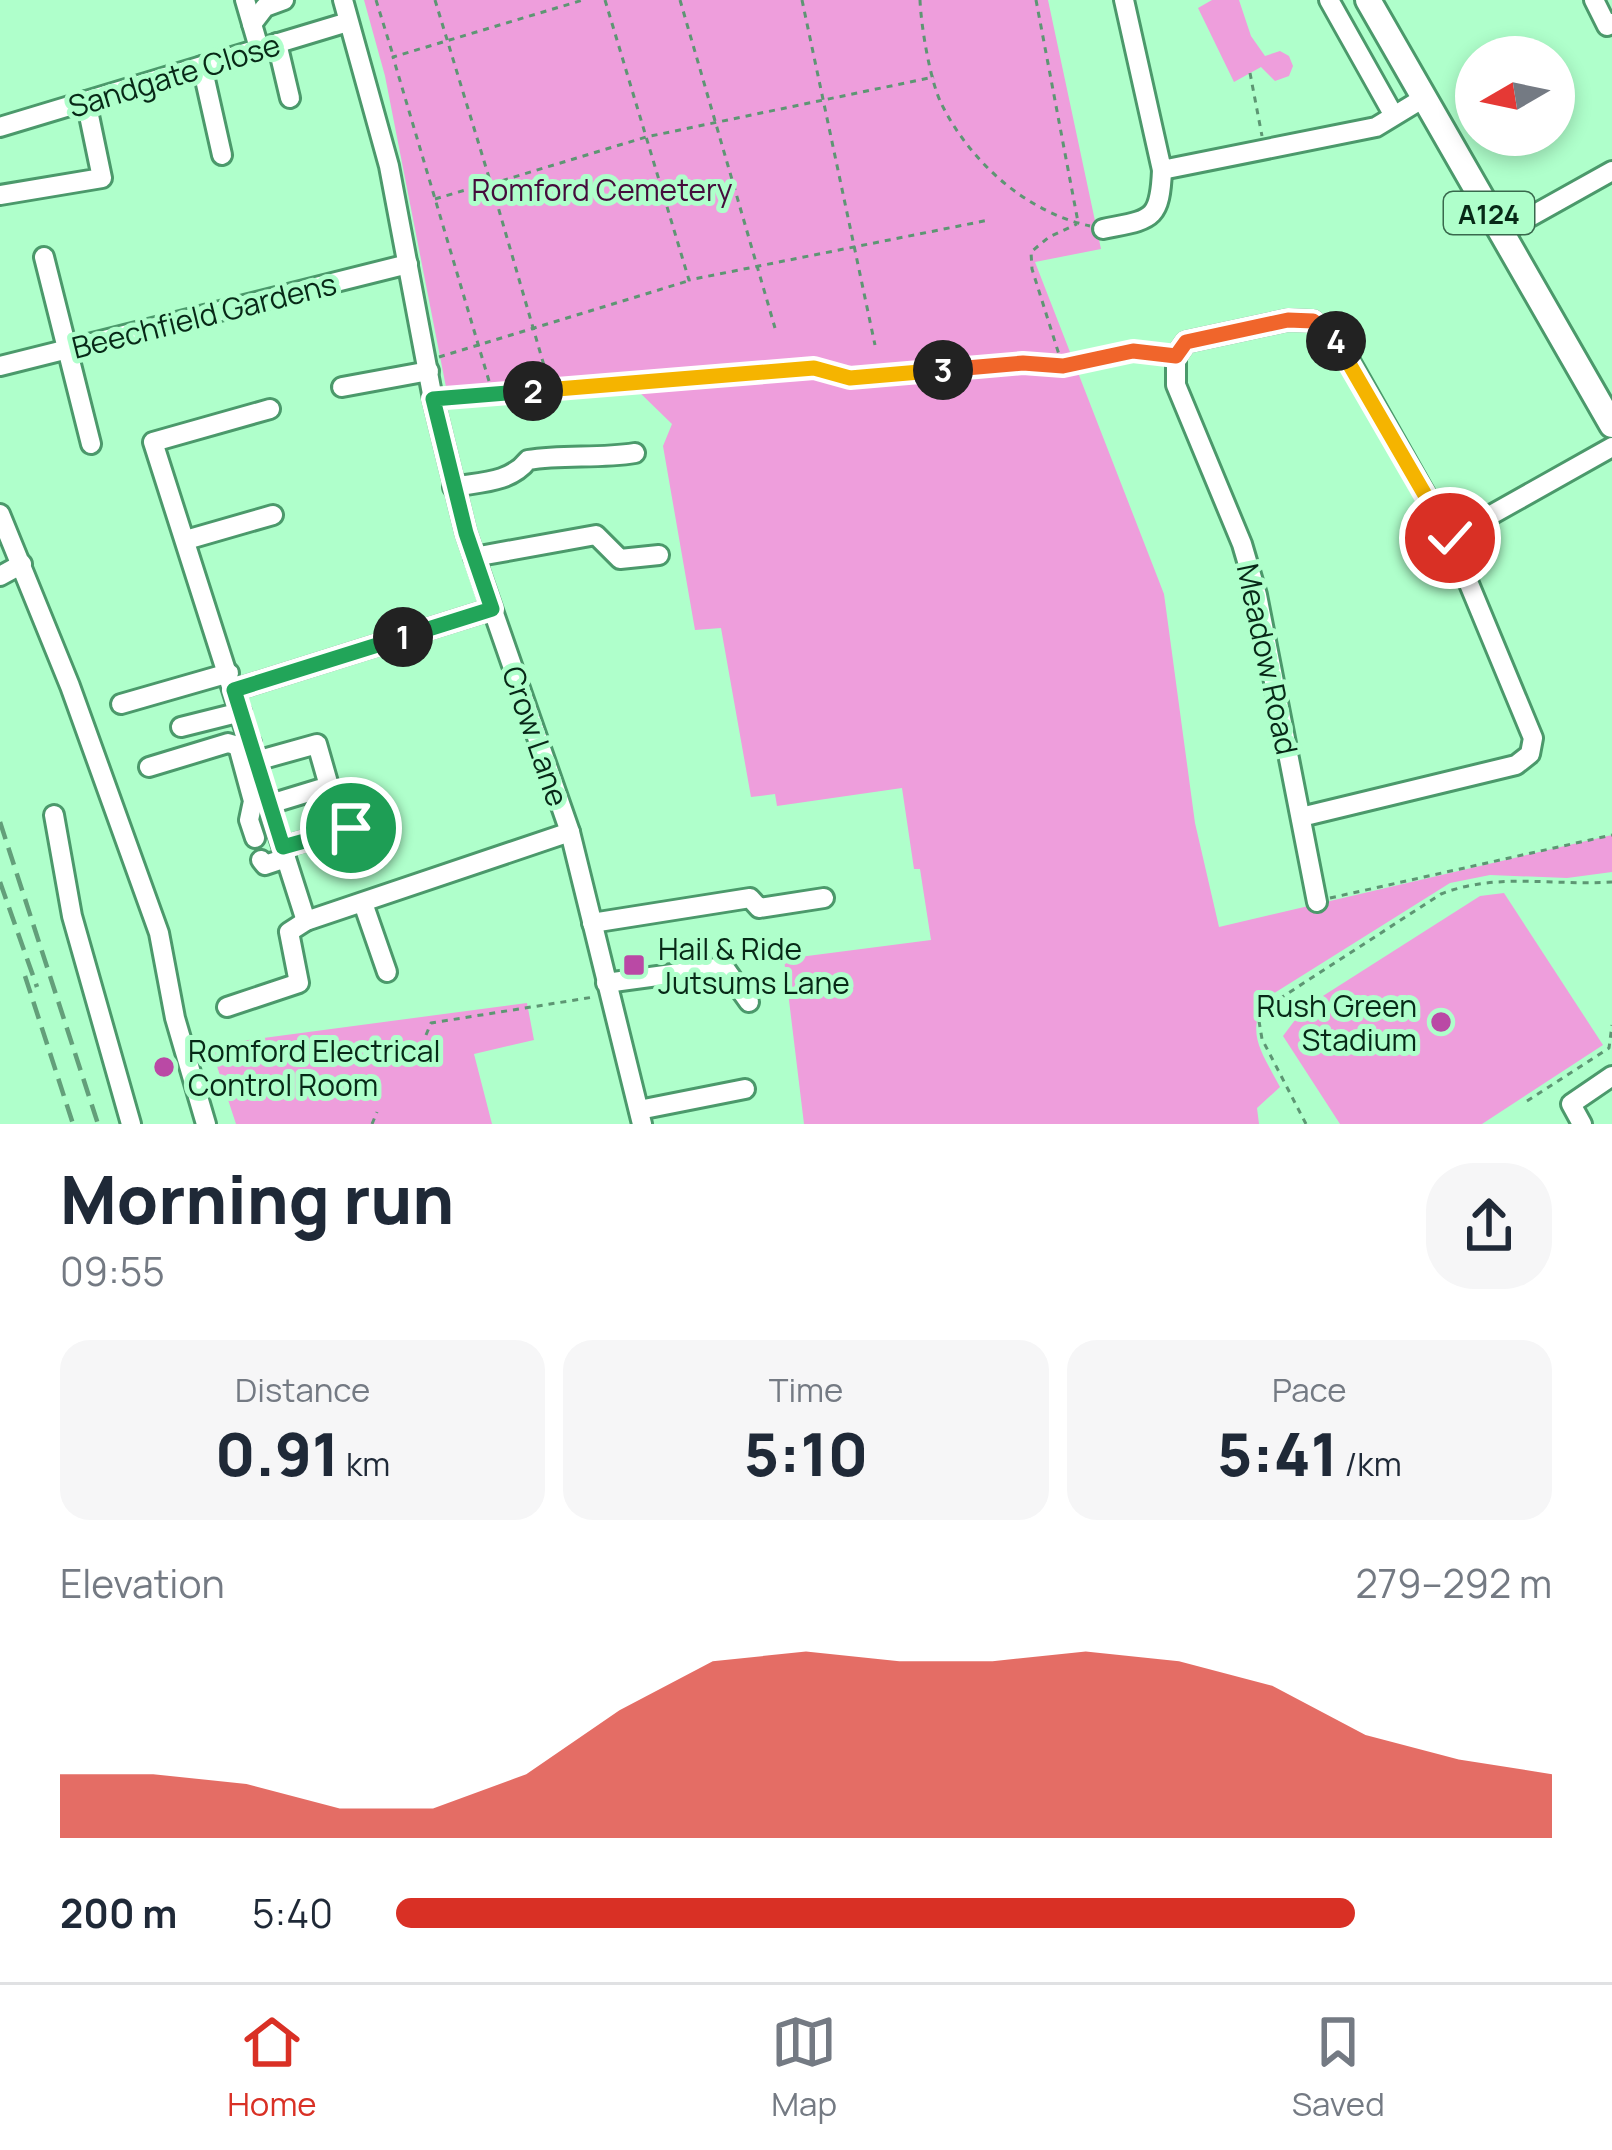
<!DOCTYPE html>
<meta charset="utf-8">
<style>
:root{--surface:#fff;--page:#f6f6f7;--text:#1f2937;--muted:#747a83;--line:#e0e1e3;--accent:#d93025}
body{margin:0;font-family:Manrope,sans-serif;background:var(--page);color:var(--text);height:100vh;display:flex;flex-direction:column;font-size:45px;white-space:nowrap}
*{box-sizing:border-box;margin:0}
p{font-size:39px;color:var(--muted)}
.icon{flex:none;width:66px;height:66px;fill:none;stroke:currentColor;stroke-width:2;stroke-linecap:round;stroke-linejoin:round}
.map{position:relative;height:1124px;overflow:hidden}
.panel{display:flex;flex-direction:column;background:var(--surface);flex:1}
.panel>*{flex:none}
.needle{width:78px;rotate:261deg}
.controls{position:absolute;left:1455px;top:36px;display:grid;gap:24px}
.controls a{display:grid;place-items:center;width:120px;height:120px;border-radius:50%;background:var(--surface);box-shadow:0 6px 18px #0003;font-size:60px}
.pin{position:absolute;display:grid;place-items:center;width:102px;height:102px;color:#fff;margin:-51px;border:6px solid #fff;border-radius:50%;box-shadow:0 3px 12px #0007}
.km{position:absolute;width:60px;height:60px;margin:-30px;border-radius:50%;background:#222;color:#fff;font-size:33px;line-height:60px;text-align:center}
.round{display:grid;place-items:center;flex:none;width:126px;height:126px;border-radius:48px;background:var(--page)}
.head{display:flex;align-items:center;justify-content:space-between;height:204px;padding:0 60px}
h1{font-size:66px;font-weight:800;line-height:90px}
.stats{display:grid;grid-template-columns:repeat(3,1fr);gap:18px;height:204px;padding:12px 60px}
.stats div{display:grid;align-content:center;border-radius:30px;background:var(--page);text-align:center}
.stats b{font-size:60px;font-weight:800}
.stats small{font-size:33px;font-weight:400}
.stats p{font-size:33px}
.chart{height:336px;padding:24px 60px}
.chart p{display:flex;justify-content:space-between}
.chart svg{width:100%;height:216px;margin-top:12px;fill:var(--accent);opacity:.7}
ul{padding:0 60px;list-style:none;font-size:39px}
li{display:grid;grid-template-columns:192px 144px 1fr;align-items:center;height:90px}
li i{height:30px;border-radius:15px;background:var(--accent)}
.menu{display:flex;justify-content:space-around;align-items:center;height:168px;border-top:3px solid var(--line);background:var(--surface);font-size:33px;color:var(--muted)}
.menu a{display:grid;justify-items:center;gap:6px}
.menu .current{color:var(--accent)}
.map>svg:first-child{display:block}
.green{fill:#ee9edc}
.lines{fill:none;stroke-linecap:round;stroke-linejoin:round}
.minor-casing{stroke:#4b996b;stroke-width:24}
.major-casing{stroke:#4b996b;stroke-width:30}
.path{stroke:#5d9673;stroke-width:3;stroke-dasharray:6 6;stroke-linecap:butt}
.minor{stroke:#fff;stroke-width:18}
.major{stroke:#fff;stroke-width:24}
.rail{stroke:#639f7a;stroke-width:4.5;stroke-dasharray:18 9;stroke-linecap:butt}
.split-1-casing{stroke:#fff;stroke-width:24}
.split-2-casing{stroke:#fff;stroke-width:24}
.split-3-casing{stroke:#fff;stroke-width:24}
.split-4-casing{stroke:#fff;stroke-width:24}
.split-5-casing{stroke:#fff;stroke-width:24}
.split-1{stroke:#22a559;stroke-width:15}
.split-2{stroke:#22a559;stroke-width:15}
.split-3{stroke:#f5b400;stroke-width:15}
.split-4{stroke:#f0652b;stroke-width:15}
.split-5{stroke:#f5b400;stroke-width:15}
.poi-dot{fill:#ba49a5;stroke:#afffcb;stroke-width:4.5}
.labels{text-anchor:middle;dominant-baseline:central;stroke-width:10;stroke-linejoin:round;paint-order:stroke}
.shield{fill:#afffcb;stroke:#39694d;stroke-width:3}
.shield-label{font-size:27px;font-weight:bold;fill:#072917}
.street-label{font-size:30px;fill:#072917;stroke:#afffcb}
.park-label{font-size:30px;fill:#450d3c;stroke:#afffcb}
.poi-label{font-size:30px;fill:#072917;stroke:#afffcb;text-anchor:start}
</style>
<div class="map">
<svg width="1612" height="1124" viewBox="0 0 1612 1124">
<rect width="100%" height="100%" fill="#afffcb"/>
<!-- green -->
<g class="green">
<path d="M 364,0 L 1048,0 L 1101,249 L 1035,262 L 1164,594 L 1195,823 L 1219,927 L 1612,835 L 1612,872 L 1567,878 L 1490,875 L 1450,883 L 1268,997 C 1243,1032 1263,1054 1280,1087 L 1257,1108 L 1259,1124 L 804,1124 L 784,959 L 931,940 L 920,869 L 914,869 L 902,788 L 777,806 L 775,794 L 751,797 L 721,628 L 695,630 L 663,446 L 672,424 L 635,388 L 634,379 L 446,387 L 385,76 Z"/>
<path d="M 1212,0 L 1239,0 L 1251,36 L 1265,56 L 1280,51 L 1289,56 L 1293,66 L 1289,76 L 1275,81 L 1261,67 L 1234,82 L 1198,8 Z"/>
<path d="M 1504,893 L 1603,1045 L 1482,1124 L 1340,1124 L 1283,1036 L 1304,1008 L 1480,896 Z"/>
<path d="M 527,1003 L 534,1040 L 474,1054 L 492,1124 L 236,1124 L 210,1045 Z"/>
</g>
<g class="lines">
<defs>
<g id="minor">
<path d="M 245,0 L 259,48"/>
<path d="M 343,0 L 389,166 L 433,399 L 466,533 L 570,832 L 642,1124"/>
<path d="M 1124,0 L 1162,170 L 1376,127 L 1422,99"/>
<path d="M 1329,0 L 1393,114"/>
<path d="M 1594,0 L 1607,26 L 1612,23"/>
<path d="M 252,24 L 265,7 L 284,0"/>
<path d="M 277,43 L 290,98"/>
<path d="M 202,66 L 222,155"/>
<path d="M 0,127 L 348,22"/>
<path d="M 0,195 L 102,178 L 86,101"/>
<path d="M 1103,229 C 1151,219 1160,222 1162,170"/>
<path d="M 1501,233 L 1612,171"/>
<path d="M 44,257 L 91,444"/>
<path d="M 0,366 L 408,264"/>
<path d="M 342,387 L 429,371"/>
<path d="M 270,409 L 153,442 L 306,921"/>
<path d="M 453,487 C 480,482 510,483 528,460 C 564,454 598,459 635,453"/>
<path d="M 0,514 L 70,686 L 159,933 L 175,1018 L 206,1124"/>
<path d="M 1450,538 L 1612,447"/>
<path d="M 186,540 L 273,515"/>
<path d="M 474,557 L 596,535 L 620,559 L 659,555"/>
<path d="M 0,576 L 22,564"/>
<path d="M 234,690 L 492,609"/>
<path d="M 121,704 L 229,673"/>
<path d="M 181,727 L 241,712"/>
<path d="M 251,743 L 238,746 L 253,801 L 249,820 L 255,838"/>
<path d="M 256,761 L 317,744 L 329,786 L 270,804"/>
<path d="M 149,767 L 228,743 L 238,746"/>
<path d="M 54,815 L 72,916 L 131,1124"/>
<path d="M 1301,817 L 1516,765 L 1530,754 L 1533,738 L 1450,538 L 1342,347 L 1313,321 L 1288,320 L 1186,342 L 1176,356 L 1176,385 L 1242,544 L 1257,595 L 1317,902"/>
<path d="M 283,847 L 351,828"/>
<path d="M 261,860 L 265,865 L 286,858"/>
<path d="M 363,903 L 387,972"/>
<path d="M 592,923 L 750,898 L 759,908 L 824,898"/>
<path d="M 606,983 L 724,967 L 749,1002"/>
<path d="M 227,1007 L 299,983 L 289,932 L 306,921 L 570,832"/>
<path d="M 639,1110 L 745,1089"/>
<path d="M 1582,1124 L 1571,1104 L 1612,1076"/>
</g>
<path id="major" d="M 1368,0 L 1612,425"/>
</defs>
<!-- minor casing -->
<use href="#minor" class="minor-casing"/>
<!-- major casing -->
<use href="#major" class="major-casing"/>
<!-- path -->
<g class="path">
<path d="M 376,0 L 393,55"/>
<path d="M 435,0 L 491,184 L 646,137 L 934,77"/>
<path d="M 605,0 L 689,280 L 989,220"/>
<path d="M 680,0 L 775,328"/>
<path d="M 802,0 L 875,345"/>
<path d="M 920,0 C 921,26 930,80 941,103 C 970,162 1026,212 1090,226"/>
<path d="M 1036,0 L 1078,222"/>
<path d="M 1250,73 L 1262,136"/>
<path d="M 492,186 L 545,369"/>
<path d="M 435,199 L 489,183"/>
<path d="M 439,357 L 688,281"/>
<path d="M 1062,364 L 1032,269 L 1031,252 L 1049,237 L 1077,224"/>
<path d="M 489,381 L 393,57 L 583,0"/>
<path d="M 451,397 L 814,368 L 851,378 L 1023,363 L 1063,366 L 1133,351 L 1162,355"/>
<path d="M 1330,898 L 1612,835"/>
<path d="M 426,1035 L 431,1023 L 594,997"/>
<path d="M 1527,1101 L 1609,1048 L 1612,1025"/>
<path d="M 372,1124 L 377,1112"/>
<path d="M 1306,1124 L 1262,1039 L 1259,1021 L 1276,1001 L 1441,894 C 1497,872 1553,886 1612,882"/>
</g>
<!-- minor -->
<use href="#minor" class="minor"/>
<!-- major -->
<use href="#major" class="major"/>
<!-- rail -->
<g class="rail">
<path d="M 0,822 L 98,1124"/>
<path d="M 0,882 L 37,987"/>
<path d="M 25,976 L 73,1124"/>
</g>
</g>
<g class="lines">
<defs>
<path id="split-1" d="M 351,828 L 283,847 L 234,690 L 403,637"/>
<path id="split-2" d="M 403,637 L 492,609 L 466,533 L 433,399 L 533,391"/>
<path id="split-3" d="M 533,391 L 814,368 L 850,378 L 943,370"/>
<path id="split-4" d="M 943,370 L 1023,363 L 1063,366 L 1133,351 L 1176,356 L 1186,342 L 1288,320 L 1313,321 L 1336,341"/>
<path id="split-5" d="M 1336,341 L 1450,538"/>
</defs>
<!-- split-1 casing -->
<use href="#split-1" class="split-1-casing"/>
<!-- split-2 casing -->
<use href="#split-2" class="split-2-casing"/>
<!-- split-3 casing -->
<use href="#split-3" class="split-3-casing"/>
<!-- split-4 casing -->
<use href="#split-4" class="split-4-casing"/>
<!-- split-5 casing -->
<use href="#split-5" class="split-5-casing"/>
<!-- split-1 -->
<use href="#split-1" class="split-1"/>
<!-- split-2 -->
<use href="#split-2" class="split-2"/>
<!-- split-3 -->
<use href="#split-3" class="split-3"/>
<!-- split-4 -->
<use href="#split-4" class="split-4"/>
<!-- split-5 -->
<use href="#split-5" class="split-5"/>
</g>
<!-- markers -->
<g class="poi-dot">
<rect x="622" y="953" width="24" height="24" rx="6"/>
<circle cx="1441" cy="1022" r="12"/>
<circle cx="164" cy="1067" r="12"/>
</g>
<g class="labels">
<!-- shield labels -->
<rect class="shield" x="1444" y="192" width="90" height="42" rx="9"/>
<g class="shield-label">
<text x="1489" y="213">A124</text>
</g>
<!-- street labels -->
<g class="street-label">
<text transform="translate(174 75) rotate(-17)">Sandgate Close</text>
<text transform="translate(204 315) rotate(-14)">Beechfield Gardens</text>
<text transform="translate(1268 659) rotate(78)">Meadow Road</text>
<text transform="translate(536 736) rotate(71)">Crow Lane</text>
</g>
<!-- park labels -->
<g class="park-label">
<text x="602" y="189">Romford Cemetery</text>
</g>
<!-- poi labels -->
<g class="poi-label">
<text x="658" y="948">Hail &amp; Ride<tspan x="658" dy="34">Jutsums Lane</tspan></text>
<text x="1417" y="1005" text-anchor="end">Rush Green<tspan x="1417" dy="34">Stadium</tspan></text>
<text x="188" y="1050">Romford Electrical<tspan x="188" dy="34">Control Room</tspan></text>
</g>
</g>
</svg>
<div class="controls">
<a><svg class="needle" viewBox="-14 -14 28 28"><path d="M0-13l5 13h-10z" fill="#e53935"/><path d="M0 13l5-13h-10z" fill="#747a83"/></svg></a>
</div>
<div class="pin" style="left:351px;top:828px;background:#1e9e55"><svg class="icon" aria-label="arrive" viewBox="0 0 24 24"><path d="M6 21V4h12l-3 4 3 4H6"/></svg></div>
<div class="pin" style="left:1450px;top:538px;background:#d93025"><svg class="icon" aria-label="check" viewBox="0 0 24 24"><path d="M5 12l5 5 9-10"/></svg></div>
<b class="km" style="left:403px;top:637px">1</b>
<b class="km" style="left:533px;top:391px">2</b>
<b class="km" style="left:943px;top:370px">3</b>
<b class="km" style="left:1336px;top:341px">4</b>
</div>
<section class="panel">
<div class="head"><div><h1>Morning run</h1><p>09:55</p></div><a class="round"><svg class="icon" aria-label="share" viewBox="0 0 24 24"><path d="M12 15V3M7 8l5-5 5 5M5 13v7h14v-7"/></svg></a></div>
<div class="stats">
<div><p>Distance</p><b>0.91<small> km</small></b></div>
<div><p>Time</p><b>5:10</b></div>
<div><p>Pace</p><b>5:41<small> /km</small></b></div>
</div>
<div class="chart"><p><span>Elevation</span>279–292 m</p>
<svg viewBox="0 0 160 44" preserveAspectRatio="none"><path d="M0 44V31L10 31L20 33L30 38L40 38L50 31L60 18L70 8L80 6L90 8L100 8L110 6L120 8L130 13L140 23L150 28L160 31V44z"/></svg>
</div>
<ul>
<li><b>200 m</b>5:40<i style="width:83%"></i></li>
</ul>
</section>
<nav class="menu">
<a class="current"><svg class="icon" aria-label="home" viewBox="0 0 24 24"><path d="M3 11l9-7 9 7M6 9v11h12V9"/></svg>Home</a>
<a><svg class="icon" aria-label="map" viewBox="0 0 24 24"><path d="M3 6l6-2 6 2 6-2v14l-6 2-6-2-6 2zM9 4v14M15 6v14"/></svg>Map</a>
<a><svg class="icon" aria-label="saved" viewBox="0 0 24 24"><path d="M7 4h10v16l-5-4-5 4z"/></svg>Saved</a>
</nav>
